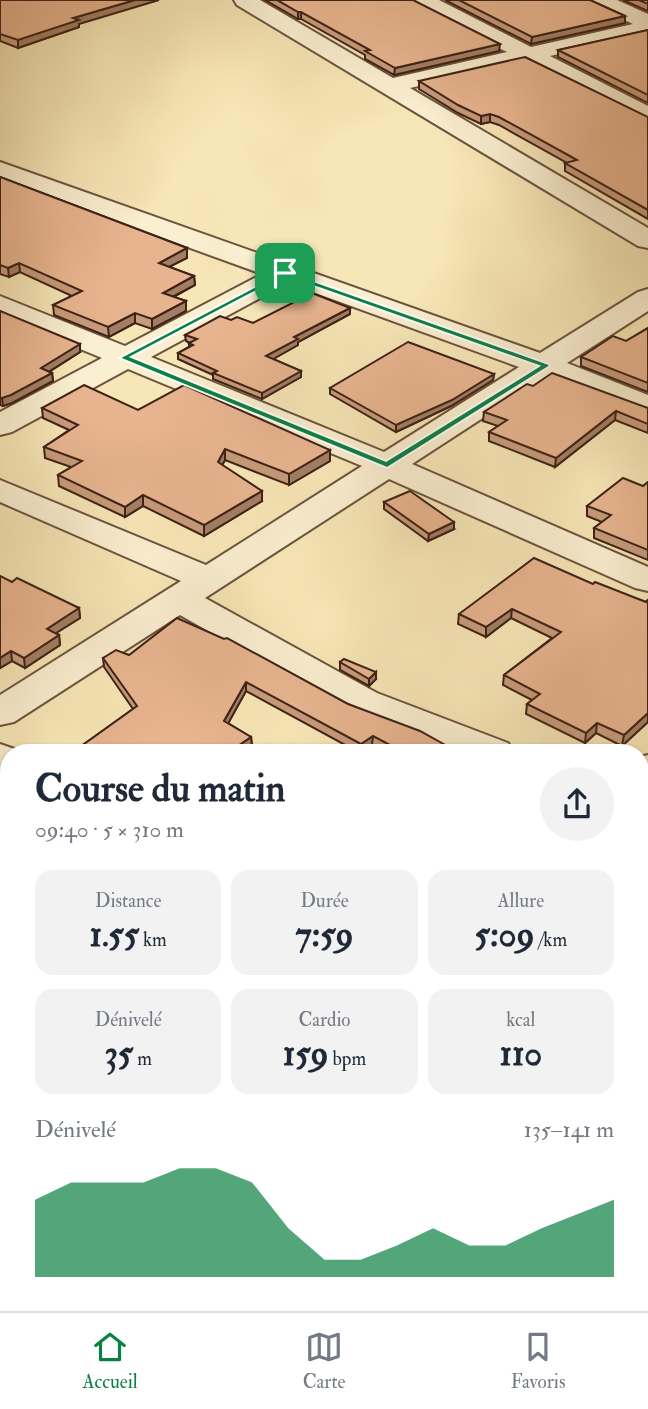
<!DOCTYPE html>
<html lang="fr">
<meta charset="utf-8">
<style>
:root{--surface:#fff;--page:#f2f2f3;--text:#1f2937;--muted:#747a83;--line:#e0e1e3;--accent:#0b8043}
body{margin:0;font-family:"IM FELL Double Pica",serif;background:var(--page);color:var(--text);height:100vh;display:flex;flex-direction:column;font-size:26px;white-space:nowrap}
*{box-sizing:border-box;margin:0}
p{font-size:23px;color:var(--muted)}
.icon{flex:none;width:38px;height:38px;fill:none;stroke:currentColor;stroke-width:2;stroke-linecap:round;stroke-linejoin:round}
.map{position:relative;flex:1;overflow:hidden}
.panel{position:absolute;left:0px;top:744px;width:649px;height:569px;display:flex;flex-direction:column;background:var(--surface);border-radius:28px 28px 0 0;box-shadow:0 2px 5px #0004}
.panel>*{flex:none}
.pin{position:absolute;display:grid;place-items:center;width:60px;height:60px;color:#fff;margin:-30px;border-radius:14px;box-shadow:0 4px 10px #0006}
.round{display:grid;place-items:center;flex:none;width:74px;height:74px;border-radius:37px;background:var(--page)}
.summary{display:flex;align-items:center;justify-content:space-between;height:119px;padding:0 35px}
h1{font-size:38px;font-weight:700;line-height:52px}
.figures{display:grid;grid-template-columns:repeat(3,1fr);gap:10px;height:119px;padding:7px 35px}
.figures div{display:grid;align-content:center;border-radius:18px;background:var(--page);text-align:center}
.figures b{font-size:35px;font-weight:700}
.figures small{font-size:19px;font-weight:400}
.figures p{font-size:19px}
.chart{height:196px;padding:14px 35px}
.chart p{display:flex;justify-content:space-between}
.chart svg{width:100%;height:126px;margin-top:7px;fill:var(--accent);opacity:.7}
.tab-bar{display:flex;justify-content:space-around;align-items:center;height:98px;border-top:2px solid var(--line);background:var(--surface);font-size:19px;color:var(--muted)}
.tab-bar a{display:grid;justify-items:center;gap:4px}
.tab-bar .current{color:var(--accent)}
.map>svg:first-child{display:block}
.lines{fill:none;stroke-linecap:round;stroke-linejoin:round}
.minor-casing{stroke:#6c533e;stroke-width:4}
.minor{fill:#faefd0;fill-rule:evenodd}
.wall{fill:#c79b7b;stroke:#3e2216;stroke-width:2}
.shaded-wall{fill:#a27e64;stroke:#3e2216;stroke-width:2}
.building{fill:#e7b48f;stroke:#3e2216;stroke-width:2}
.route{fill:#0b8043;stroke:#fff;stroke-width:2;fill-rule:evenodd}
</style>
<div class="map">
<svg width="648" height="1311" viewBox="0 0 648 1311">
<rect width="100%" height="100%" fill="#f7e6b7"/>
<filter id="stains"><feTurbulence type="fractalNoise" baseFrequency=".00286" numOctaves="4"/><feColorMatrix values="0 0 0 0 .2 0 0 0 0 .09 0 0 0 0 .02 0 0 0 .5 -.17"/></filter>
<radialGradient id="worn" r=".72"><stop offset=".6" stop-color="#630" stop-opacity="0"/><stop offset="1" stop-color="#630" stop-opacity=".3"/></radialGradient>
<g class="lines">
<defs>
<g id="minor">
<path d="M 234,0 L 260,0 L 393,78 L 507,52 L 414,5 L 411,0 L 439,0 L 531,47 L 633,24 L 591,5 L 588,0 L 617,0 L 648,14 L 648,34 L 550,56 L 648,106 L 648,123 L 525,62 L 410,88 L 648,228 L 648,248 L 638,246 L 237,5 Z"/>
<path d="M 0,162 L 540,353 L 638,292 L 648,289 L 648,311 L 567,363 L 648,395 L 648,416 L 546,377 L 412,464 L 648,567 L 648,591 L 635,588 L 389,479 L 205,598 L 377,693 L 508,743 L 514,752 L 457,752 L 349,711 L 180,615 L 14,722 L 0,725 L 0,695 L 181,581 L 0,502 L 0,480 L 206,565 L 362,466 L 128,369 L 12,432 L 0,435 L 0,412 L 102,358 L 0,316 L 0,296 L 125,346 L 262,274 L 0,179 ZM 288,283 L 519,367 L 384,452 L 151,357 Z"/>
<path d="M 0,744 L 23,752 L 9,752 L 9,775 L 0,773 Z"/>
<path d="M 648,755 L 648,786 L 640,788 L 640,757 Z"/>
<path d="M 640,798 L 648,800 L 648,829 L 640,827 Z"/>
<path d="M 640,1108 L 648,1111 L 648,1152 L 640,1150 Z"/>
<path d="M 0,1117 L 9,1120 L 9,1164 L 0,1161 Z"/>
<path d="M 153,1304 L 254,1304 L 258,1311 L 149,1311 Z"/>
</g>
</defs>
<!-- minor casing -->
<use href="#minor" class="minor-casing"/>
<!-- minor -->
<use href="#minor" class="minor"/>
</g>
<!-- wall -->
<g class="wall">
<path d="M 0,0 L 79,24 L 79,27 L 18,48 L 0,41 Z"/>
<path d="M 265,0 L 413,0 L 499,51 L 394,75 L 365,59 L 365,55 L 301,19 L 298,19 Z"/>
<path d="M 445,0 L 590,0 L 625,16 L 625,23 L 531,44 Z"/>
<path d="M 623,0 L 648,0 L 648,11 Z"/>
<path d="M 648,30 L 648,103 L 558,57 L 558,50 Z"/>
<path d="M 419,81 L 648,117 L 648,219 L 565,171 L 565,163 L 567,163 L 499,125 L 490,122 L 481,124 L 458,113 L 419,89 Z"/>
<path d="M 0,177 L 187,248 L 187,258 L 169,267 L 194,276 L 195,285 L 174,297 L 186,301 L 186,311 L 152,329 L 135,323 L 109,337 L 54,315 L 53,305 L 72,296 L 20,272 L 9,277 L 0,274 Z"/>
<path d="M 0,311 L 80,352 L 49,372 L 52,373 L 53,381 L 12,403 L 3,406 L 0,405 Z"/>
<path d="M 350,314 L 298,342 L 298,345 L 273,359 L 301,371 L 301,377 L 262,399 L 213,379 L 213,375 L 178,359 L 178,353 L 189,347 L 189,343 L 190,343 L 186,341 L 185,335 L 231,320 L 253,323 Z"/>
<path d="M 648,328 L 648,392 L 581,366 L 581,357 L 626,341 Z"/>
<path d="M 494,374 L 493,380 L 451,406 L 396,432 L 330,394 L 330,388 Z"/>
<path d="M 533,386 L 648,408 L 648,433 L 615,420 L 555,467 L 489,441 L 489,432 L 498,426 L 483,421 L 484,412 Z"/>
<path d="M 42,408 L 138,410 L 330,450 L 330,461 L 289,485 L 225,460 L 222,465 L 262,501 L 204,536 L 143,506 L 125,517 L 59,486 L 58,475 L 71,467 L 45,458 L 44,447 L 69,430 L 43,418 Z"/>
<path d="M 648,482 L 648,560 L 594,538 L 594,528 L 602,522 L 587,516 L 587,506 L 643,486 Z"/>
<path d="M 384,502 L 454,529 L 428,541 L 384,509 Z"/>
<path d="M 12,582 L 79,608 L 80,618 L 56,633 L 59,635 L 60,645 L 25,668 L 12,661 L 0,668 Z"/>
<path d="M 593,584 L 646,602 L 648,600 L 648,722 L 622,746 L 596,733 L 585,743 L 526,714 L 527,704 L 532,700 L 503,685 L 504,675 L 552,638 L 511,618 L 486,637 L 458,624 L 459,614 Z"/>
<path d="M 129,655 L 348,704 L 456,751 L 456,752 L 386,752 L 372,745 L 363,752 L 358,752 L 246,691 L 228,723 L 251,737 L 252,746 L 242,752 L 73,752 L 133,709 L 104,667 L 103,658 Z"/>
<path d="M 340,662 L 376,679 L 369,686 L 340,670 Z"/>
<path d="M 640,857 L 648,861 L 648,1084 L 640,1080 Z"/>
<path d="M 9,982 L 9,1055 L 0,1049 L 0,990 Z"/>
</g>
<!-- shaded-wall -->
<g class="shaded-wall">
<path d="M 135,0 L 159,0 L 79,24 L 79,27 L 18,48 L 18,40 L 73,18 Z"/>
<rect x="298" y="12" width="3" height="7"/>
<path d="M 625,16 L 625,23 L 531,44 L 532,37 Z"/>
<path d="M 500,44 L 499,51 L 394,75 L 395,68 Z"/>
<path d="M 490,114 L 490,122 L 481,124 L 481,116 Z"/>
<path d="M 187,248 L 187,258 L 159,272 L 159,263 Z"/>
<path d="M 19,263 L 20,272 L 9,277 L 8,268 Z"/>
<path d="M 194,276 L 195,285 L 163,302 L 163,293 Z"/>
<path d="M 186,301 L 186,311 L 152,329 L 152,319 Z"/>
<path d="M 350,308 L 350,314 L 298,342 L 298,345 L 266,363 L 266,356 L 294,337 Z"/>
<path d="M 135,313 L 135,323 L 109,337 L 108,327 Z"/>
<path d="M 80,344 L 80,352 L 42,376 L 41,368 Z"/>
<path d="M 301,371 L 301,377 L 262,399 L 262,393 Z"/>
<path d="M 52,373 L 53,381 L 12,403 L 3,406 L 2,398 Z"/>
<path d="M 494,374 L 493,380 L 451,406 L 396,432 L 396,425 Z"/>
<path d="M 616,411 L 615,420 L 555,467 L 556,458 Z"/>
<path d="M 225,449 L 225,460 L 218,473 L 218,462 Z"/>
<path d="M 330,450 L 330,461 L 289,485 L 289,474 Z"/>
<path d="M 262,491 L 262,501 L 204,536 L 204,525 Z"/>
<path d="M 143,495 L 143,506 L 125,517 L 125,507 Z"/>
<path d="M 454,522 L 454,529 L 428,541 L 429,534 Z"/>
<path d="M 79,608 L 80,618 L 48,638 L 47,629 Z"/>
<path d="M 512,609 L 511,618 L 486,637 L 486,627 Z"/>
<path d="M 59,635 L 60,645 L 25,668 L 24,658 Z"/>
<path d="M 11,651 L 12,661 L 0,668 L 0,658 Z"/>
<path d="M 376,672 L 376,679 L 369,686 L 369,679 Z"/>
<path d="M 246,682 L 246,691 L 224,731 L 224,721 Z"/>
<path d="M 648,713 L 648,722 L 622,746 L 624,735 Z"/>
<path d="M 597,723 L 596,733 L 585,743 L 586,733 Z"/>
<path d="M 373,736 L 372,745 L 363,752 L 361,752 L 361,744 Z"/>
<path d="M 251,737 L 252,746 L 242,752 L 229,752 Z"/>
<path d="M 9,870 L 9,882 L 0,888 L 0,876 Z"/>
<path d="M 7,1186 L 9,1201 L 0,1208 L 0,1191 Z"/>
</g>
<!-- building -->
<g class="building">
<path d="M 0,0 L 135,0 L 73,18 L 79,20 L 18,40 L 0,34 Z"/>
<path d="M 277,0 L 413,0 L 500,44 L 395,68 L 365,51 L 370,50 L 301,12 L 298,12 Z"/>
<path d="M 459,0 L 590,0 L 625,16 L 532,37 Z"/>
<path d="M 639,0 L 648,0 L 648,4 Z"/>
<path d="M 648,30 L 648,95 L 558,50 Z"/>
<path d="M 525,57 L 648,117 L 648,210 L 565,163 L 577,160 L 499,117 L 490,114 L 481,116 L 458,105 L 419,81 Z"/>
<path d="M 0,177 L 187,248 L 159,263 L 194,276 L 163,293 L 186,301 L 152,319 L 135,313 L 108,327 L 53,305 L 82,291 L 19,263 L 8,268 L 0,265 Z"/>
<path d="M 312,293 L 350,308 L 294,337 L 298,339 L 266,356 L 301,371 L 262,393 L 213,373 L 217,371 L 178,353 L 193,345 L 189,343 L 197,339 L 185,335 L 220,316 L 231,320 L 237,317 L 253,323 Z"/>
<path d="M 0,311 L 80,344 L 41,368 L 52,373 L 11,395 L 2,398 L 0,398 Z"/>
<path d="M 648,328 L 648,383 L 581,357 L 613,336 L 626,341 Z"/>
<path d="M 408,342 L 494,374 L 452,400 L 396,425 L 330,388 Z"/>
<path d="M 552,373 L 648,408 L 648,424 L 616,411 L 556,458 L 489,432 L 507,420 L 484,412 L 527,384 L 533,386 Z"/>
<path d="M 84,385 L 138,410 L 184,385 L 330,450 L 289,474 L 225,449 L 218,462 L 262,491 L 204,525 L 143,495 L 125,507 L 58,475 L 82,461 L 44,447 L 78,425 L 42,408 Z"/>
<path d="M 623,478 L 643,486 L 648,482 L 648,550 L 594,528 L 611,515 L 587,506 Z"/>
<path d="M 410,491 L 454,522 L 429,534 L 384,502 Z"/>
<path d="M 534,558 L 593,584 L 595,582 L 646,602 L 648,600 L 648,713 L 624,735 L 597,723 L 586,733 L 527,704 L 540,694 L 504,675 L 561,632 L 512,609 L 486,627 L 459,614 Z"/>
<path d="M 0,576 L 12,582 L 17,578 L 79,608 L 47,629 L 59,635 L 24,658 L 11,651 L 0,658 Z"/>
<path d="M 177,618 L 224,639 L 227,638 L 348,704 L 420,731 L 456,751 L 455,752 L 403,752 L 373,736 L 361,744 L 246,682 L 224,721 L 251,737 L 229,752 L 73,752 L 137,706 L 103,658 L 116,650 L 129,655 Z"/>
<path d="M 344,659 L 376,672 L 369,679 L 340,662 Z"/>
<path d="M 9,806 L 9,870 L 0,876 L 0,812 Z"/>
<path d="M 640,857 L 648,861 L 648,1070 L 640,1066 L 640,1064 L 647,1057 L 640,1053 Z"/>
<path d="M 9,982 L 9,1042 L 0,1036 L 0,990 Z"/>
<path d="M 0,1180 L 7,1186 L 0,1191 Z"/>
<path d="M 640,1185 L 648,1190 L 648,1311 L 577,1311 L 588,1304 L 640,1304 Z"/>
</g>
<!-- route -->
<path class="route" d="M 285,271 L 549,364 L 550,366 L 387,468 L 119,358 ZM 285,276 L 539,366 L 386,461 L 131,357 Z"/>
<rect width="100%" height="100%" filter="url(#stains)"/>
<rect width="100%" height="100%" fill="url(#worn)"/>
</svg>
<div class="pin" style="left:285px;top:273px;background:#1e9e55"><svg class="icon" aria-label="arrive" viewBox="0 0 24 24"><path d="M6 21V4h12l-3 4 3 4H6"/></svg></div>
<section class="panel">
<div class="summary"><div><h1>Course du matin</h1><p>09:40 · 5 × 310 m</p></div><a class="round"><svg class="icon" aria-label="share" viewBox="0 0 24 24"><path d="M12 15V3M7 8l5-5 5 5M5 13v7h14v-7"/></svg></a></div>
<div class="figures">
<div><p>Distance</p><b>1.55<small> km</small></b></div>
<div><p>Durée</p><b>7:59</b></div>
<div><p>Allure</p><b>5:09<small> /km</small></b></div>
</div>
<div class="figures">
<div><p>Dénivelé</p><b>35<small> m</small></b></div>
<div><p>Cardio</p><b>159<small> bpm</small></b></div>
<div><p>kcal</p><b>110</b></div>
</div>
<div class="chart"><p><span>Dénivelé</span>135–141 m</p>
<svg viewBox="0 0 160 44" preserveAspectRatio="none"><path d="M0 44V17L10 11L20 11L30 11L40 6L50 6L60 11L70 27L80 38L90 38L100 33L110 27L120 33L130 33L140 27L150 22L160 17V44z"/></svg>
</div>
</section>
</div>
<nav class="tab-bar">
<a class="current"><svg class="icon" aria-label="home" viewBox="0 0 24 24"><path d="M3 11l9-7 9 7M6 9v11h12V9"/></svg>Accueil</a>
<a><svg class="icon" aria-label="map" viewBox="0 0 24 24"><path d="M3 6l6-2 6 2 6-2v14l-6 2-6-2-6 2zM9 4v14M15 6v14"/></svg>Carte</a>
<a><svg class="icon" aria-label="saved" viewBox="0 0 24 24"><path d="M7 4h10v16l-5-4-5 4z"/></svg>Favoris</a>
</nav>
